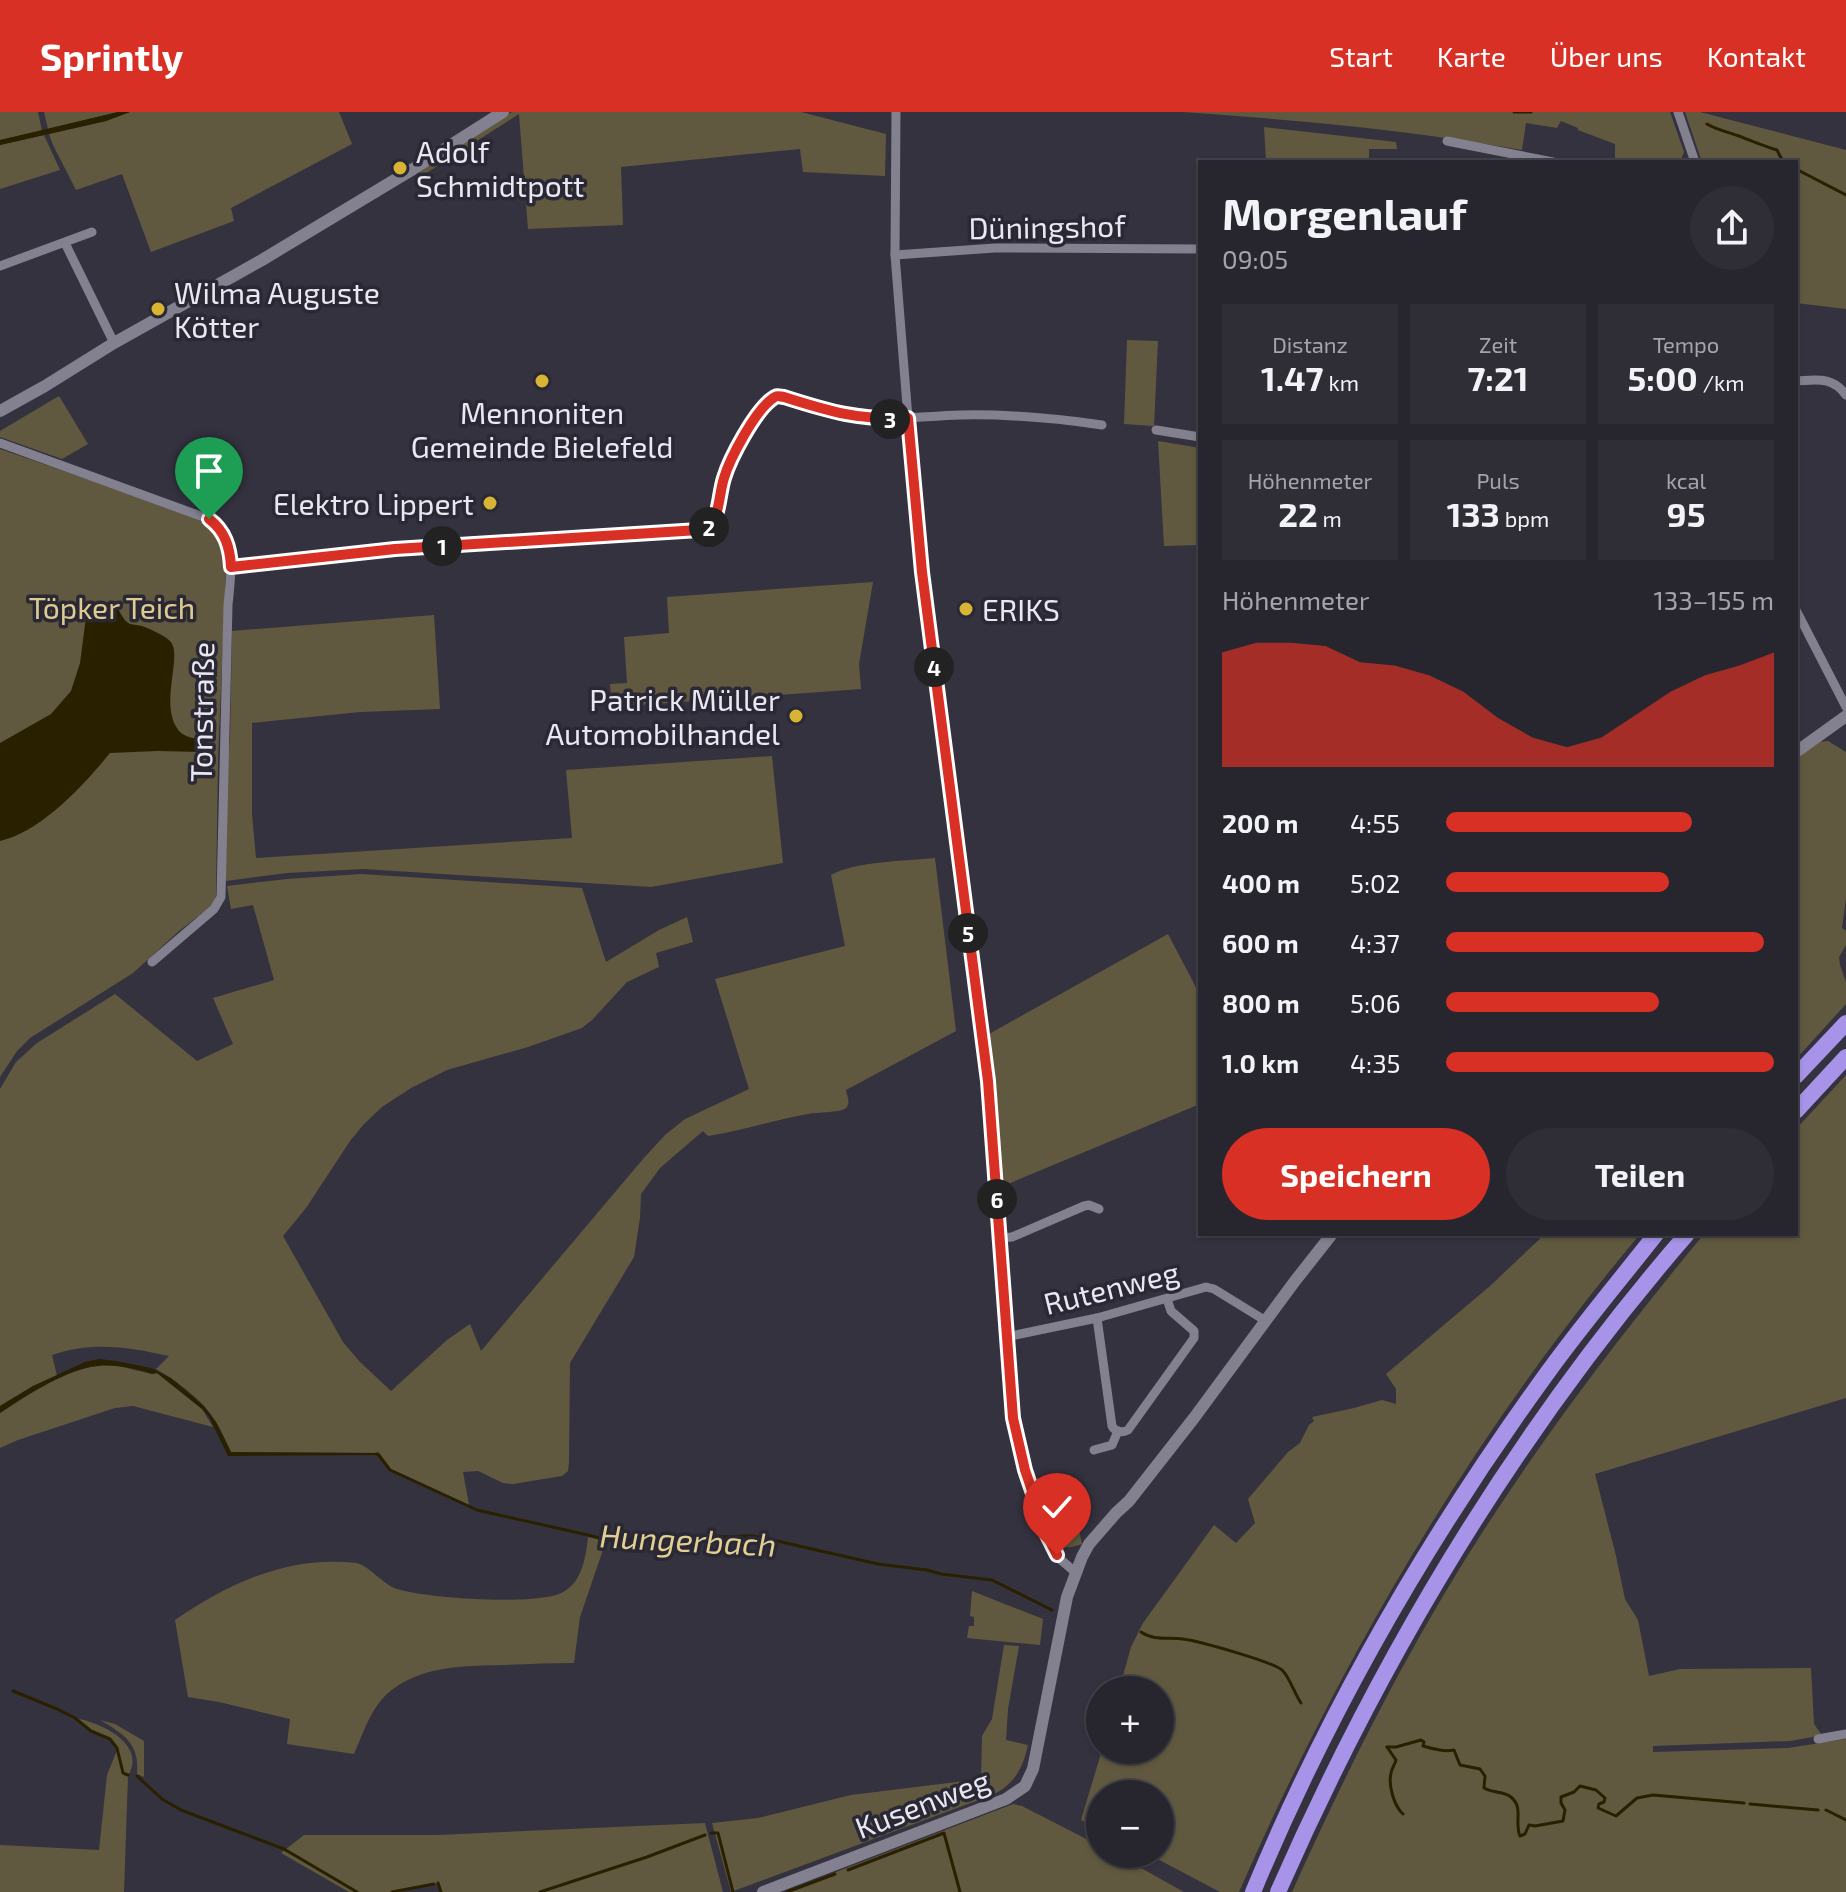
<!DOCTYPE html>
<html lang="de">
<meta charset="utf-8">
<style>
:root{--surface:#27262f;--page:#2f2e37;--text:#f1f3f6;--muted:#a4a5aa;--line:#43434b;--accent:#d93025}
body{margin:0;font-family:"Exo 2",sans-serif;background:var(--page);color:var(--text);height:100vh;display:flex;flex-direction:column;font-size:30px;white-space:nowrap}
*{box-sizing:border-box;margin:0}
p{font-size:26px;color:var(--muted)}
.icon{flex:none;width:44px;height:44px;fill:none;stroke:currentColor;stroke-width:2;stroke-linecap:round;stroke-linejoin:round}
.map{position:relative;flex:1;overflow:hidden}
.side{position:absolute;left:1198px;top:48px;width:600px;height:1076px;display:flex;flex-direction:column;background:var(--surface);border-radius:0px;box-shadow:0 2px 6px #0004,0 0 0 2px var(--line)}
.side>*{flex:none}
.tools{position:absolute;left:1086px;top:1564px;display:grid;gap:16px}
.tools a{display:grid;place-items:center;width:88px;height:88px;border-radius:50%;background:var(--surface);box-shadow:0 2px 6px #0004,0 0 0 2px var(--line);font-size:40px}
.pin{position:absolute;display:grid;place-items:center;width:68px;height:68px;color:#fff;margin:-82px -34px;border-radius:50% 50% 50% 0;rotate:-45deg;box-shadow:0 0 8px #0007}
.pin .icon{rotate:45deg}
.km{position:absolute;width:40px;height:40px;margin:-20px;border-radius:50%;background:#222;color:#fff;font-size:22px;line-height:40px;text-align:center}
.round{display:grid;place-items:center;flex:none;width:84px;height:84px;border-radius:42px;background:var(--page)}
.head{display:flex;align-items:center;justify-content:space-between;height:136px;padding:0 24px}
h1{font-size:44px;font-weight:700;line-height:60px}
.stats{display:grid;grid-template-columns:repeat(3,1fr);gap:12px;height:136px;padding:8px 24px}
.stats div{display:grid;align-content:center;border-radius:0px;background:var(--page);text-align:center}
.stats b{font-size:34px;font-weight:700}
.stats small{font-size:22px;font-weight:400}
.stats p{font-size:22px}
.chart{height:224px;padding:16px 24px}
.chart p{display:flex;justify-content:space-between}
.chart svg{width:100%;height:144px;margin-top:8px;fill:var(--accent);opacity:.7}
.primary-button{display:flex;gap:16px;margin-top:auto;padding:16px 24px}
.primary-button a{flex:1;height:92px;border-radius:48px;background:var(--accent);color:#fff;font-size:32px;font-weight:700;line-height:92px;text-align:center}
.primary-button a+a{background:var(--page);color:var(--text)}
ul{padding:0 24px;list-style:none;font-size:26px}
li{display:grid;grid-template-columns:128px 96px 1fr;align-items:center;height:60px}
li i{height:20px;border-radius:10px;background:var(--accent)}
header{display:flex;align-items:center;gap:48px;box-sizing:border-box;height:112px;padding:0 40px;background:var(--accent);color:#fff}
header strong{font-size:38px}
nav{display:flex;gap:44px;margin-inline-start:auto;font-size:28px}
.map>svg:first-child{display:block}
.green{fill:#61593f}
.water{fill:#292000}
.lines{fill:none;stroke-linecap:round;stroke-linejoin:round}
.stream{stroke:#292000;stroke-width:3}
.street{stroke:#838090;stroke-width:9}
.secondary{stroke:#838090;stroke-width:12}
.highway{stroke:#a793e7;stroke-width:16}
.route-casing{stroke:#fff;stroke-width:16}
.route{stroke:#d93025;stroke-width:10}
.poi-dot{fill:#d7b434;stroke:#2a2835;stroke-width:3}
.labels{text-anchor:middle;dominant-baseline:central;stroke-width:7;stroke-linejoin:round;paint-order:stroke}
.poi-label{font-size:30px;fill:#e9e7f0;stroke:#2a2835;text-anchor:start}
.street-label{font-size:30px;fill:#e9e7f0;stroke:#2a2835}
.park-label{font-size:30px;fill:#decb8f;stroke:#2a2835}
.water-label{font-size:32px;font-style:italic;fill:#e2d093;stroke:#2a2835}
</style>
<header>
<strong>Sprintly</strong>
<nav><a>Start</a><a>Karte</a><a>Über uns</a><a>Kontakt</a></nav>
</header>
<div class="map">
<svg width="1846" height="1780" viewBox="0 0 1846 1780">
<rect width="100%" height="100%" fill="#34323f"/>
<!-- green -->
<g class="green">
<path d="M 0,0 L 38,0 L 42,19 L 0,28 Z"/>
<path d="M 44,0 L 118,0 L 48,17 Z"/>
<path d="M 130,0 L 339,0 L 352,32 L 231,96 L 234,109 L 151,140 L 122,62 L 76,78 L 53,33 L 49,22 L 106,9 Z"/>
<path d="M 512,0 L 801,0 L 886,22 L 885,64 L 803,60 L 800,37 L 621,55 L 623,113 L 528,117 L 519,2 L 417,67 L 421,57 Z"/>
<path d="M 1183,0 L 1670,0 L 1684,40 L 1680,50 L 1615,50 L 1615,32 L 1578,18 L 1578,16 L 1561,9 L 1557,16 L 1526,11 L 1522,38 C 1410,18 1297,8 1183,0 Z"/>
<path d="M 1685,0 L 1700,0 L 1846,38 L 1846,197 L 1796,191 L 1796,50 L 1702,50 Z"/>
<path d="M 1264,15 L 1396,30 L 1397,37 L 1369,37 L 1369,50 L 1269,50 L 1266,49 Z"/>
<path d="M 44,23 L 60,58 L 0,77 L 0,33 Z"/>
<path d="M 1127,228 L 1158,229 L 1154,314 L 1124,312 Z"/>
<path d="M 59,284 L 88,332 L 62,347 L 0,325 L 0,319 Z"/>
<path d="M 1158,329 L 1200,336 L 1200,433 L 1164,434 Z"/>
<path d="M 0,337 C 45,352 89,368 134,384 C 158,392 195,401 213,418 C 223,429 225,443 226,458 L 218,647 L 216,782 L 215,790 L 210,795 L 179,819 L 133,861 L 30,926 L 17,939 L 0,965 Z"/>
<path d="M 873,470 L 859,552 L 861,577 L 612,595 L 610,572 L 627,571 L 624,525 L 669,521 L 667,485 Z"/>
<path d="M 434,503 L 440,597 L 360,600 L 252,611 L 252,702 L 256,746 L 572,726 L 566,658 L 772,644 L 783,751 L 651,775 L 363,757 L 287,761 L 226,769 L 226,682 L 230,626 L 232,519 Z"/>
<path d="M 1828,629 L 1846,640 L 1846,786 L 1842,816 L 1846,819 L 1846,833 L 1839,845 L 1840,853 L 1846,870 L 1846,892 L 1796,947 L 1796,645 L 1818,630 Z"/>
<path d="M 935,746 L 956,919 L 846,978 C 847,984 851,991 846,996 C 841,1001 816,1000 808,1002 C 774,1008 742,1019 708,1024 L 703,1019 L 660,1056 L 641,1082 L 640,1106 L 634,1145 L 570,1251 L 569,1350 L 568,1359 L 562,1364 L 513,1372 L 503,1371 L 478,1359 L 463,1360 L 469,1393 L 389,1356 L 378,1341 L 231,1340 C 226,1330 222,1319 216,1310 C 203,1288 178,1270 156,1257 L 169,1244 C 129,1235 91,1229 52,1243 L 57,1264 L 33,1274 L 0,1294 L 0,977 L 16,950 L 37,931 L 115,882 L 197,949 L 233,932 L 213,886 L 274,868 L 253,793 L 231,797 L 227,774 L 287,767 L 361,762 L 582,776 L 606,850 L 659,818 L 687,805 L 693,830 L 656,841 L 659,855 L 627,870 L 592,908 L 582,916 L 528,935 L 447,958 L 411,976 L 382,995 L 364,1012 L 350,1029 L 306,1096 L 283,1124 L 343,1230 L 360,1250 L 391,1279 L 447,1228 L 470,1212 L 481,1239 L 643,1047 L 665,1023 L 685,1007 L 749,977 L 715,867 L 845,834 L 831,763 C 856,749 906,749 935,746 Z"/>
<path d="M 1168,822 L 1200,883 L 1200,992 L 1003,1074 L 989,922 Z"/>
<path d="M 1846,963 L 1846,1286 L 1595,1362 L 1616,1444 L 1625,1487 L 1638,1508 L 1649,1564 L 1680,1557 L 1811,1556 L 1814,1612 L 1821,1622 L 1829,1622 L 1790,1629 L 1653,1634 L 1653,1640 L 1788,1636 L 1846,1627 L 1846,1780 L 1292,1780 C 1343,1667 1398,1556 1463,1451 C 1535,1335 1617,1227 1704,1122 L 1796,1122 L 1796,1017 Z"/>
<path d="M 1545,1122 L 1640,1122 C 1474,1320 1342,1544 1239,1780 L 1220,1780 L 1148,1742 L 1160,1742 L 1160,1682 L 1100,1682 L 1100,1717 L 1081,1708 L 1102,1638 L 1160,1638 L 1160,1578 L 1119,1578 L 1131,1535 L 1143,1511 L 1214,1413 L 1236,1431 L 1255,1411 L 1248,1387 L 1288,1340 L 1300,1331 L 1309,1313 L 1314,1309 L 1312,1305 L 1354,1296 L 1382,1288 L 1396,1292 L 1396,1277 L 1386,1262 L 1490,1174 Z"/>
<path d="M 101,1253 L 118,1254 L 152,1262 L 157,1261 L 202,1297 L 213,1315 L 133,1294 L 115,1296 L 18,1328 L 0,1336 L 0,1301 C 30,1282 64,1258 101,1253 Z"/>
<path d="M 1073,1390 L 1082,1432 C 1072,1435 1064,1439 1057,1429 L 1046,1396 Z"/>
<path d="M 588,1425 L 606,1429 L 580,1505 L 574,1551 C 551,1551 528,1552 505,1553 C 465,1554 419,1553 387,1582 C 370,1598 363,1622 354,1642 L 287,1632 L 290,1607 L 219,1590 L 188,1585 L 175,1508 C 229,1471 289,1443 356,1451 C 369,1453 382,1472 397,1477 C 425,1486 542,1495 565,1479 C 583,1468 586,1443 588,1425 Z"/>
<path d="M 972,1479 L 1043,1507 L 1040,1533 L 967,1526 L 969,1514 L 974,1514 L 974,1505 L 970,1504 Z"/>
<path d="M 1004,1533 L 1019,1534 L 1008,1597 L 1006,1628 L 1028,1633 C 1023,1656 1014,1673 992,1683 L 731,1780 L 712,1711 L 758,1706 L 851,1683 L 981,1667 L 982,1624 L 992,1607 Z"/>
<path d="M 75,1606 C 102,1611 147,1632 128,1664 L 124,1780 L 0,1780 L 0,1733 L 99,1738 L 107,1663 L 118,1636 L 111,1628 L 91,1619 Z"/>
<path d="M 100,1608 L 115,1612 L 144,1629 L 144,1665 L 137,1662 C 140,1632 124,1622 100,1608 Z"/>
<path d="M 1013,1692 L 1022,1694 L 1100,1734 L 1100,1742 L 1116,1742 L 1184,1780 L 784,1780 Z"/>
<path d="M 705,1711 L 723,1780 L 440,1780 L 437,1772 L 396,1780 L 349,1780 L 281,1741 L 304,1723 L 438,1723 Z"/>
</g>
<!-- water -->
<g class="water">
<path d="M 118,0 L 130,0 L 106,9 L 0,33 L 0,28 Z"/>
<path d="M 103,490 C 123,490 117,505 130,512 C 134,513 139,513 142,514 C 150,517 164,523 170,529 C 184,543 157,595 180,620 C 187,627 200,626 208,631 L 209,635 L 203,640 L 157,639 L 110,641 C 85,672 41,720 0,729 L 0,631 L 51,602 L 71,579 L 80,551 L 86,505 L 90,498 Z"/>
<path d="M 99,1247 L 116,1249 L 151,1256 L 171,1266 L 204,1294 L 216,1310 L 231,1340 L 378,1341 L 381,1349 L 377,1343 L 228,1344 L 209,1305 L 202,1297 L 157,1261 L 152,1262 C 133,1255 110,1251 90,1255 C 63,1260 23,1285 0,1301 L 0,1294 L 33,1274 L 85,1250 Z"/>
</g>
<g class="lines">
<!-- stream -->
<g class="stream">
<path d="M 1514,0 L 1531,0"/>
<path d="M 1707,12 C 1717,18 1728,20 1739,24 C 1752,29 1764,34 1777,38 L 1781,46 L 1786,50"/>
<path d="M 1796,57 L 1846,83"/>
<path d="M 376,1342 L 378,1342 L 390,1358 L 477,1398 L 588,1423 L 607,1428 L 752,1424 L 764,1426 L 878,1452 L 927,1458 L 941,1462 L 992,1468 L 1052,1498"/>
<path d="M 1141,1520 C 1154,1529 1168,1525 1183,1527 C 1198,1529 1275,1550 1283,1559 C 1289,1565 1295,1582 1301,1591"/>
<path d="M 13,1579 L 57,1597 L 75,1606 L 91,1619 L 110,1627 L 117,1636 L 123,1661 L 128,1663"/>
<path d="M 1387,1635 L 1396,1635 L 1421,1628 L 1424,1630 L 1423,1634 C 1434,1637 1443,1640 1454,1638 L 1460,1653 L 1480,1657 L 1485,1664 L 1484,1676 C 1492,1681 1504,1679 1511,1685 C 1524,1696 1514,1710 1520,1724 L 1525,1722 L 1529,1713 L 1535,1714 L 1563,1709 L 1565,1698 L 1561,1691 L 1561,1685 L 1574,1680 L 1580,1674 L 1596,1678 L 1605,1686 L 1604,1690 L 1599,1692 L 1598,1696 L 1616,1704 L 1637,1686 L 1653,1683 L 1744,1691"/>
<path d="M 1387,1635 L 1396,1648 C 1395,1652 1392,1656 1391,1661 C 1388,1673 1394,1694 1403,1702"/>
<path d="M 137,1664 L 162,1687 L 181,1698 L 284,1737 L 357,1780"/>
<path d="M 1750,1692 L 1818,1698"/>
<path d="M 1826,1698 L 1846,1708"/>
<path d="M 711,1721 L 718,1721 L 733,1780"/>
<path d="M 848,1758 L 944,1721 L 960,1780"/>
<path d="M 438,1771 L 441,1780"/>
<path d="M 392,1780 L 434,1772"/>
<path d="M 540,1780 L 647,1745 L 705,1723"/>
<path d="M 787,1780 L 835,1762"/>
</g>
<!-- street -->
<g class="street">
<path d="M 896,0 L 895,143 L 908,306 L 922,460 L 988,969 L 1013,1306 L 1025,1358 L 1051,1433 L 1060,1447 L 1075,1460"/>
<path d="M 1678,0 L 1695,50"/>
<path d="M 1447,29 L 1553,50"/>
<path d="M 65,131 L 114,231"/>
<path d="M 895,143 L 995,136 L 1200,137"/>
<path d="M 0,154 L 92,120"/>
<path d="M 1796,269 C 1817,268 1832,264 1846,283"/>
<path d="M 1156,318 L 1200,325"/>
<path d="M 0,331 L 209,407 C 238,428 231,461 228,493 L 221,785 L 214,797 L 152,850"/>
<path d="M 231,455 L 395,437 L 677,420 C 688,419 705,421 713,411 C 719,403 717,390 719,380 C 725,358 758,283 784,285 C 803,291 822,299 843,303 C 882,311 921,304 960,303 C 1008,302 1055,306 1102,313"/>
<path d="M 1796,498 L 1846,595"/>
<path d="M 1000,1126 L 1012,1125 L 1084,1094 L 1089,1093 L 1099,1097"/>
<path d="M 1097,1206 L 1112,1314 C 1115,1320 1123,1321 1128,1318 L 1194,1226 L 1194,1219 L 1171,1199 L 1167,1187"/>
<path d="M 1006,1225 L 1097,1206 L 1206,1175 L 1214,1177 L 1266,1209"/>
<path d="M 1094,1338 L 1112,1333 L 1118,1319"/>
<path d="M 1818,1627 L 1846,1622"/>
</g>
<!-- secondary -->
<g class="secondary">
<path d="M 0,299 L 45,274 L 114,231 L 262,148 L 413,57 L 503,0"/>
<path d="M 1796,640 L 1846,604"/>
<path d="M 763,1780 L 1006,1687 L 1025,1674 L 1033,1657 L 1067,1485 L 1082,1445 L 1089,1432 L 1116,1401 L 1129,1389 L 1194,1306 L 1295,1169 L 1332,1122"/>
</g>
<!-- highway -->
<g class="highway">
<path d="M 1796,964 L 1846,911"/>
<path d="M 1796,999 L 1846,945"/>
<path d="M 1253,1780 C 1329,1597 1431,1421 1548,1260 C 1582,1213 1620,1168 1656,1122"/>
<path d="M 1278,1780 C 1382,1543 1517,1318 1687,1122"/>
</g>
</g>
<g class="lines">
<defs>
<path id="route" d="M 209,407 C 225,419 230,435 231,455 L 395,437 L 699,418 C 706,416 711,414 714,408 C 719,399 720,378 724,366 C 730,346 755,299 772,287 C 777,283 777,284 784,285 C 831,300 858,308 908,306 L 922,460 L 988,969 L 1013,1306 L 1025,1358 L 1047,1423 L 1057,1443"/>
</defs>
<!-- route casing -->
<use href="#route" class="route-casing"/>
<!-- route -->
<use href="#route" class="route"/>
</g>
<!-- markers -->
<g class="poi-dot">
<circle cx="400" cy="56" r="8"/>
<circle cx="158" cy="197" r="8"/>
<circle cx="542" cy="269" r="8"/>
<circle cx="490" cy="391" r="8"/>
<circle cx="966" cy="497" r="8"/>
<circle cx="796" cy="604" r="8"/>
</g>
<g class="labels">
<!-- poi labels -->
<g class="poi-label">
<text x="416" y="39">Adolf<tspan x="416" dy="34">Schmidtpott</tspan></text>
<text x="174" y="180">Wilma Auguste<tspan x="174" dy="34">Kötter</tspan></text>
<text x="542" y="300" text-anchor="middle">Mennoniten<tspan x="542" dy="34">Gemeinde Bielefeld</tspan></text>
<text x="474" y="391" text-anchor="end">Elektro Lippert</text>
<text x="982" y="497">ERIKS</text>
<text x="780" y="587" text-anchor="end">Patrick Müller<tspan x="780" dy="34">Automobilhandel</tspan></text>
</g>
<!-- street labels -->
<g class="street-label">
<text transform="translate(1047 114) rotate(-1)">Düningshof</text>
<text transform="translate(201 600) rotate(-89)">Tonstraße</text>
<text transform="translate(1111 1175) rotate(-14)">Rutenweg</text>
<text transform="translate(922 1691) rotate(-21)">Kusenweg</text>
</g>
<!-- park labels -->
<g class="park-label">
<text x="112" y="495">Töpker Teich</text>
</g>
<!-- water labels -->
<g class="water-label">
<text transform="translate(688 1427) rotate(3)">Hungerbach</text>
</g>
</g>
</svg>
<div class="tools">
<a>+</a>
<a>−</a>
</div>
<div class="pin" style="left:209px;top:407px;background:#1e9e55"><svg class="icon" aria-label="arrive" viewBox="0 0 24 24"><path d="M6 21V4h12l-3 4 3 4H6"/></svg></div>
<div class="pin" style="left:1057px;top:1443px;background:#d93025"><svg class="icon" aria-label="check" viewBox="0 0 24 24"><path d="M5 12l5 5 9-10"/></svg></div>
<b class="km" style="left:442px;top:434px">1</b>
<b class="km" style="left:709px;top:415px">2</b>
<b class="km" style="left:890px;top:307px">3</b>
<b class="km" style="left:934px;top:555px">4</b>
<b class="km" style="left:968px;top:821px">5</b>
<b class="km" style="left:997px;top:1087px">6</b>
<section class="side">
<div class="head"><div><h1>Morgenlauf</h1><p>09:05</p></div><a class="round"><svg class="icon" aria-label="share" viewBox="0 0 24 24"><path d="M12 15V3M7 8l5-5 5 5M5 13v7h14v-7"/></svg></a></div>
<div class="stats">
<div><p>Distanz</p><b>1.47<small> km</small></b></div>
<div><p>Zeit</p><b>7:21</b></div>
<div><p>Tempo</p><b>5:00<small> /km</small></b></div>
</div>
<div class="stats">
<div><p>Höhenmeter</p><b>22<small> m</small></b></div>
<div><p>Puls</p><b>133<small> bpm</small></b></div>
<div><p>kcal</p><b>95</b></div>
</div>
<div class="chart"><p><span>Höhenmeter</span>133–155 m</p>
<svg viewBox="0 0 160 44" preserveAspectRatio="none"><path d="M0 44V9L10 6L20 6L30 7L40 12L50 13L60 16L70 21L80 29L90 35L100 38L110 35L120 28L130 21L140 16L150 13L160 9V44z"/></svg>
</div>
<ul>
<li><b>200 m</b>4:55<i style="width:75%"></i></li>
<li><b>400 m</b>5:02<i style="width:68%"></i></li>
<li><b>600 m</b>4:37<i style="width:97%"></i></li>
<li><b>800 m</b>5:06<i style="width:65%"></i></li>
<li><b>1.0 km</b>4:35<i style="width:100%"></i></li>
</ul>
<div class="primary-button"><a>Speichern</a><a>Teilen</a></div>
</section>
</div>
